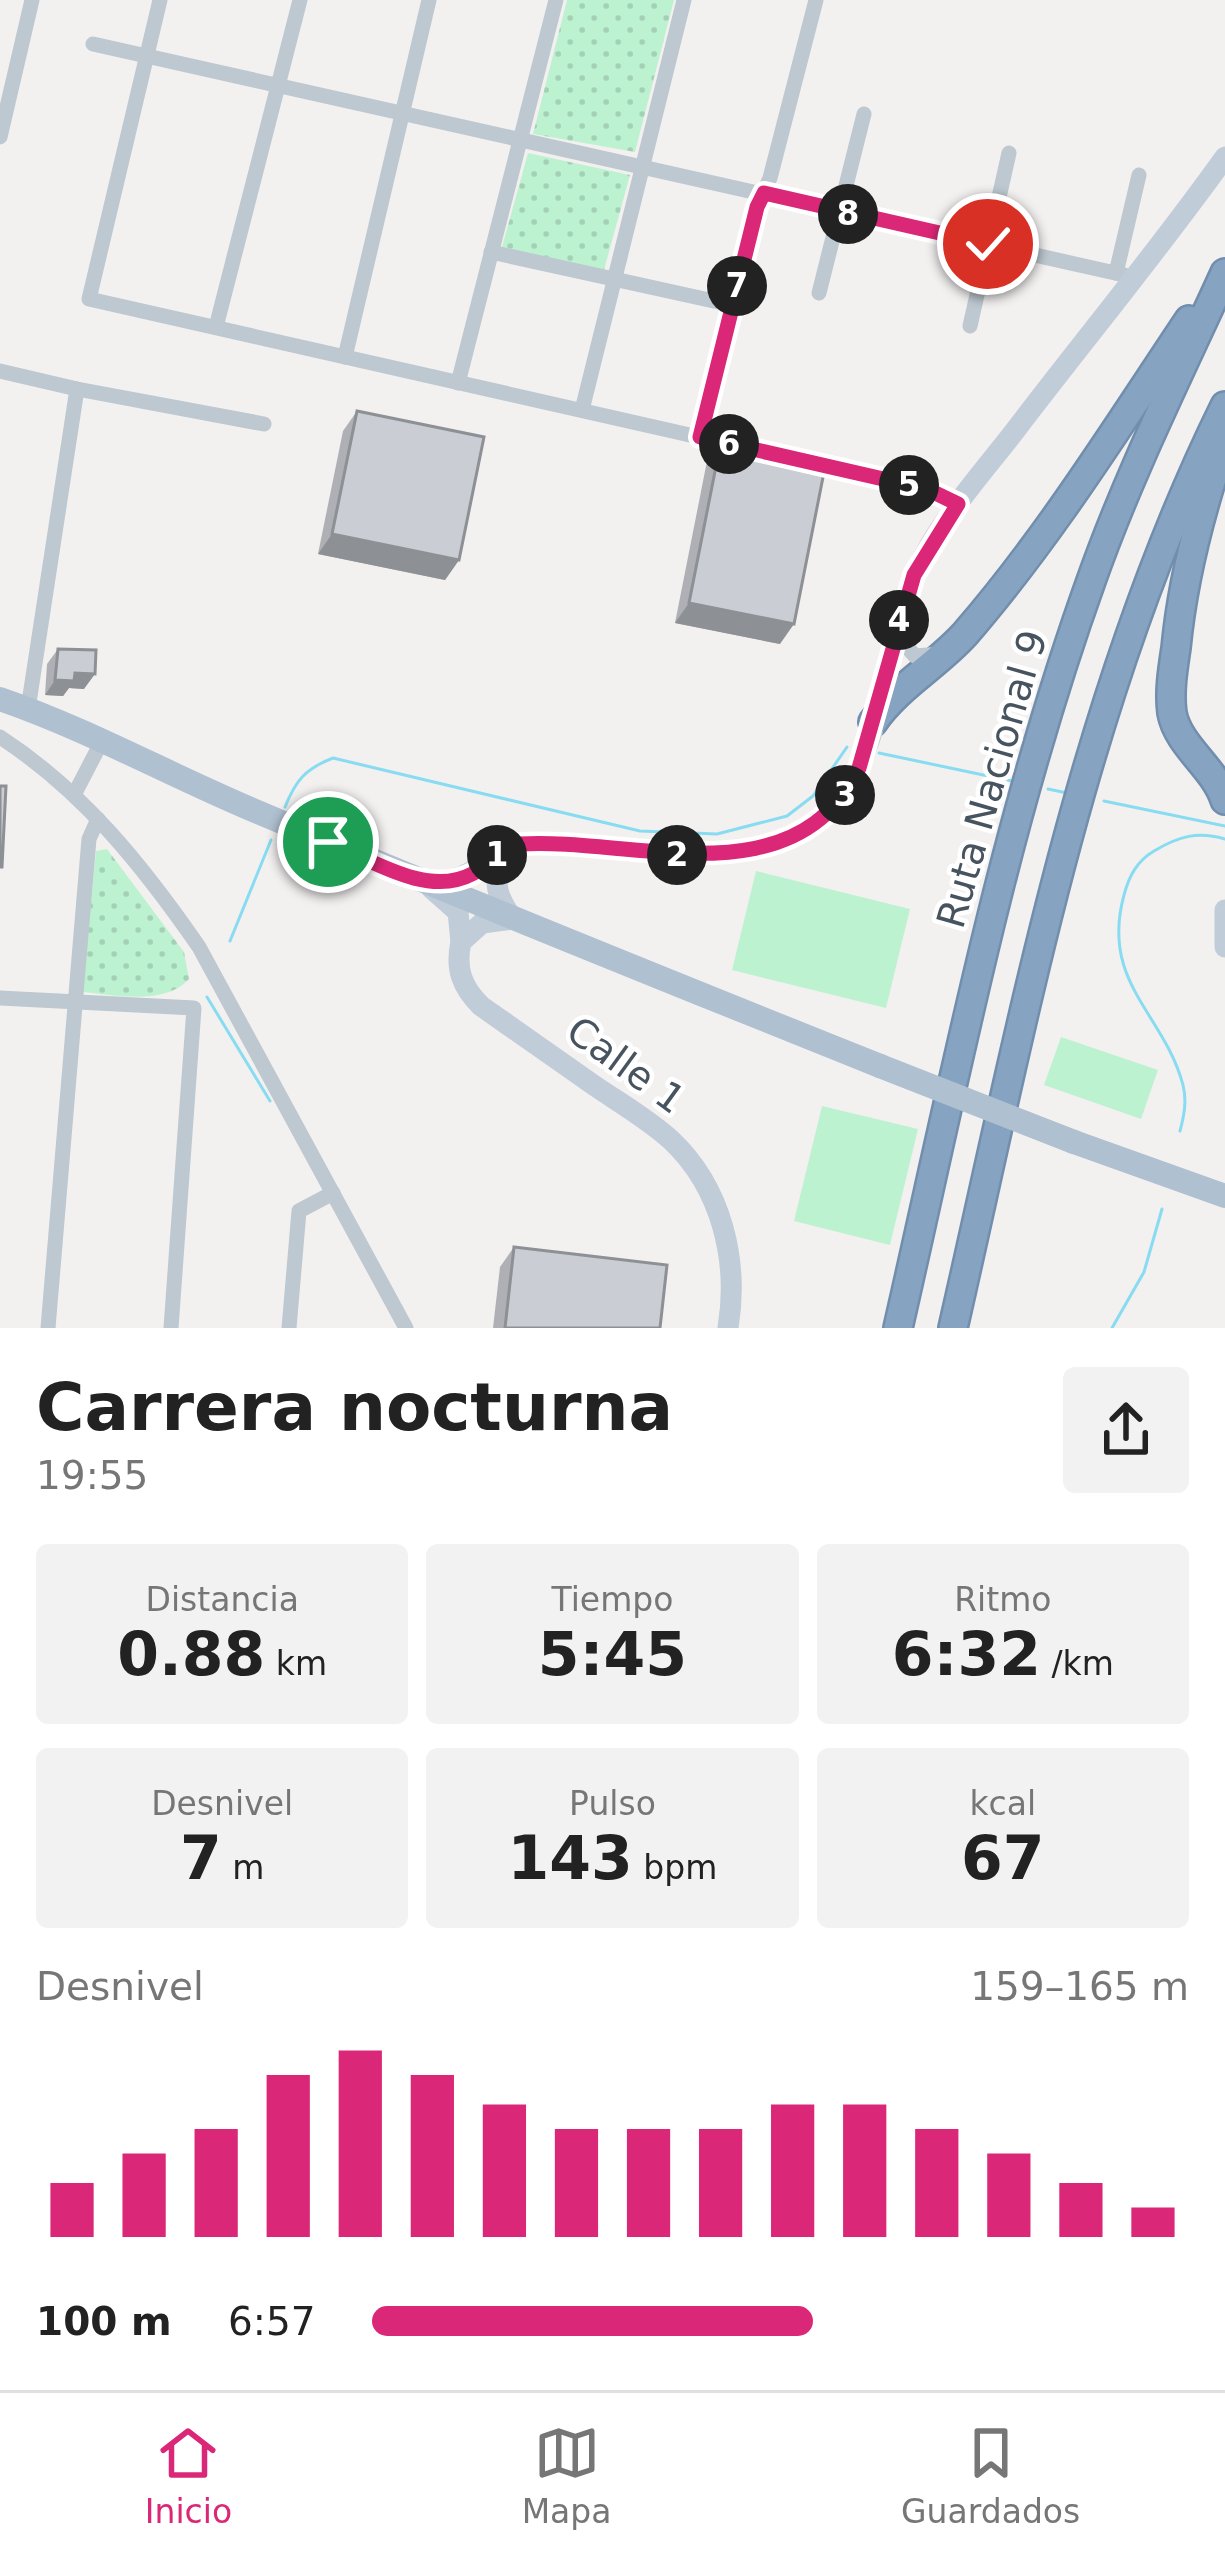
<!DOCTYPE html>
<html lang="es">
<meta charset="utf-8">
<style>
:root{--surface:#fff;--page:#f2f2f2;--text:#222;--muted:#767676;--line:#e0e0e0;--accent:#db2777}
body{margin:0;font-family:"DejaVu Sans",sans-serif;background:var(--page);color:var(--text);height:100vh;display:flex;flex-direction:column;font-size:45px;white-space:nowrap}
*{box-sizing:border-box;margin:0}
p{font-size:39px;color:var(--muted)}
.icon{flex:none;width:66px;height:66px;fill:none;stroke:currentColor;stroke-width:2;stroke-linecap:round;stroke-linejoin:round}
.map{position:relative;height:1328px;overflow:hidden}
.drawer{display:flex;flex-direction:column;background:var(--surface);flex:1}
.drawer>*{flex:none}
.pin{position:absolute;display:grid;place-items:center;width:102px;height:102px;color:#fff;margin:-51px;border:6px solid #fff;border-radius:50%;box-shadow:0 3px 12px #0007}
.km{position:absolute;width:60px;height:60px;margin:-30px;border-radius:50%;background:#222;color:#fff;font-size:33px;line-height:60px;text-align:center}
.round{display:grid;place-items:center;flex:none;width:126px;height:126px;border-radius:12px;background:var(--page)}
.head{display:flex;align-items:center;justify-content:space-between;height:204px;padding:0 36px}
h1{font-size:66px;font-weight:700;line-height:90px}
.metrics{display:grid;grid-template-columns:repeat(3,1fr);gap:18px;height:204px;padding:12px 36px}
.metrics div{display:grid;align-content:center;border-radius:12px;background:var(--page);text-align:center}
.metrics b{font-size:60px;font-weight:700}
.metrics small{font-size:33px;font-weight:400}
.metrics p{font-size:33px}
.chart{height:336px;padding:24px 36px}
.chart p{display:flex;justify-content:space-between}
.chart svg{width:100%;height:216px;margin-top:12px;stroke:var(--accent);stroke-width:6}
ul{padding:0 36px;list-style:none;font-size:39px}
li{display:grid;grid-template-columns:192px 144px 1fr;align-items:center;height:90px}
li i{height:30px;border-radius:15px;background:var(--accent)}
.menu{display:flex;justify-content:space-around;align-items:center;height:168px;border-top:3px solid var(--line);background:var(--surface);font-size:33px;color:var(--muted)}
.menu a{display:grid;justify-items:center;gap:6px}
.menu .on{color:var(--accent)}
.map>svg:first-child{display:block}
.grass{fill:#bdf2d1}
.park{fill:url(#park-dots)}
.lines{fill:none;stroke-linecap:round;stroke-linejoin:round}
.stream{stroke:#88dcf1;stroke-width:3}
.highway-casing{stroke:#718ead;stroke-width:32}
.street{stroke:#bdc8d0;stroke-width:15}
.secondary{stroke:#c0ccd8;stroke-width:21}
.primary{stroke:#afc0d0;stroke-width:24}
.highway{stroke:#86a3c2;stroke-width:27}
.primary-bridge{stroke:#afc0d0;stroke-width:24}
.wall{fill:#aeb0b5}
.shaded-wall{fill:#8d9094}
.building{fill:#cacdd3;stroke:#8d9094;stroke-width:3}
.route-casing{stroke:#fff;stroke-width:24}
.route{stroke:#db2777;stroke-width:15}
.labels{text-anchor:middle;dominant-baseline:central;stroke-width:9;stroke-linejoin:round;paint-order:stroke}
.street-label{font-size:39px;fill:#47545f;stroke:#fff}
</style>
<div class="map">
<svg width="1225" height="1328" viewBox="0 0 1225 1328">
<defs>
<pattern id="park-dots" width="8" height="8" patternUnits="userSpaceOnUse" patternTransform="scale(3)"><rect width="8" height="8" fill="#bdf2d1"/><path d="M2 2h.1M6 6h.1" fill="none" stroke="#a4d1b6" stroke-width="1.8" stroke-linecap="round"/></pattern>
</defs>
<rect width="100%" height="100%" fill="#f3f0f0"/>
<!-- grass -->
<g class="grass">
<path d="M 756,871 L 910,909 L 886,1008 L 732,970 Z"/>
<path d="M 1061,1037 L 1158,1070 L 1141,1119 L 1044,1085 Z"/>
<path d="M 822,1106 L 918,1129 L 890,1245 L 794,1221 Z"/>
</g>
<!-- park -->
<g class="park">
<path d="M 567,0 L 674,0 L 635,152 L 533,134 Z"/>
<path d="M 528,153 L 630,175 L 604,270 L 502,247 Z"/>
<path d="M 107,849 L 184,952 L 189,979 C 164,1006 116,995 82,992 L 96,851 Z"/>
</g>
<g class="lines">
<!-- stream -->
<g class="stream">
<path d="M 879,753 L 1012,781"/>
<path d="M 1048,789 L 1067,793"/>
<path d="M 1104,801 L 1225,826"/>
<path d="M 285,807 C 296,780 305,769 333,758 L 640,831 L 717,834 L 787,816 L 813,796 L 847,747"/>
<path d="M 230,941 L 271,840"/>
<path d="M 207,997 L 270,1101"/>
<path d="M 1180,1131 C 1184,1116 1187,1101 1183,1085 C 1164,1013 1100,983 1124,895 C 1129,876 1137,861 1154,851 C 1179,836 1198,831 1225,839"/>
<path d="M 1112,1328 L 1144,1272 L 1162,1209"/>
</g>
<defs>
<g id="highway">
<path d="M 1225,439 C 1201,508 1183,575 1176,648 C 1173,668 1169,692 1172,713 C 1178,746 1215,768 1225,800"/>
<path d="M 873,722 C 898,686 936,666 965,634 C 1049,537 1118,426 1189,320"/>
<path d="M 898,1328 C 955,1078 1004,823 1091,581 C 1128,476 1179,374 1225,273"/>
<path d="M 953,1328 C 1024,1017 1083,694 1225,406"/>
</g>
</defs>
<!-- highway casing -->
<use href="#highway" class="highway-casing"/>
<!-- street -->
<g class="street">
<path d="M 160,0 L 89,299 L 734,445"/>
<path d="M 93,44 L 1133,277"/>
<path d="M 0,137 L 32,0"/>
<path d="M 491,252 L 732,305"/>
<path d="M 1116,273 L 1139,175"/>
<path d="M 819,293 L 864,114"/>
<path d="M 970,326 L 1009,153"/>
<path d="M 216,327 L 300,0"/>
<path d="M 345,357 L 429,0"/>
<path d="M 0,371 L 77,389 L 28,709"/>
<path d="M 458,383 L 556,0"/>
<path d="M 77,389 L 264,424"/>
<path d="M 582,410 L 684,0"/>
<path d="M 700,437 L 757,207 L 770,178 L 816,0"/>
<path d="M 810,463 L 927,489 L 958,504"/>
<path d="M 895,633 L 915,656 L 941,654"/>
<path d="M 0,737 C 83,791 143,866 199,947 L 406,1328"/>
<path d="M 75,793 L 102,741"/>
<path d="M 0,998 L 194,1008 L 171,1328"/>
<path d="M 48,1328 L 89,839 L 98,819"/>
<path d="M 289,1328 L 299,1211 L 333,1193"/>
</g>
<!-- secondary -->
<g class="secondary">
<path d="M 510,851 C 490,876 495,895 513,919 L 482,923 L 461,942 C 455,969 462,987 481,1006 C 519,1033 557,1059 595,1086 C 620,1103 648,1119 671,1140 C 722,1188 739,1261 728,1328"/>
<path d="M 428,882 C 468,884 486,858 520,844 C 617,837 715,879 807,828 C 883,787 883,648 915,574 C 938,522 979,477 1014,432 C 1084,340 1158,251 1225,157"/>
<path d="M 432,889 L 458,912 L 461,942"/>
<path d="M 1225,910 L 1225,947"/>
</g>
<!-- primary -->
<g class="primary">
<path d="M 0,699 C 90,730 173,777 260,813 C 466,900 673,983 880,1066"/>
<path d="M 1074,1142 L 1225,1196"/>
</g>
<!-- highway -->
<use href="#highway" class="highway"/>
<!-- primary-bridge -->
<path class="primary-bridge" d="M 880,1066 L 1074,1142"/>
</g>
<!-- wall -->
<g class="wall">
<path d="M 357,411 L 459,560 L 445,580 L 318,554 L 343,431 Z"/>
<path d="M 722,436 L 780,644 L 675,623 L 708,456 Z"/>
<path d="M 58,649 L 84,689 L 69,688 L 63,696 L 45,695 L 47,664 Z"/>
<path d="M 514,1247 L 660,1328 L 493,1328 L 500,1267 Z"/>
</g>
<!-- shaded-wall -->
<g class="shaded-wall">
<path d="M 332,534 L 459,560 L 445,580 L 318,554 Z"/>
<path d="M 689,603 L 794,624 L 780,644 L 675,623 Z"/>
<path d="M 75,673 L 95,674 L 84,689 L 69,688 L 63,696 L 45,695 L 55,680 Z"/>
</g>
<!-- building -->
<g class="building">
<path d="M 357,411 L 484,437 L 459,560 L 332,534 Z"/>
<path d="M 722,436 L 827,457 L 794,624 L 689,603 Z"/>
<path d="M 58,649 L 96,650 L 95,674 L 75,673 L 74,681 L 55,680 Z"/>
<path d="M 0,786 L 6,786 L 2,867 L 0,867 Z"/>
<path d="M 514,1247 L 667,1265 L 660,1328 L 505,1328 Z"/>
</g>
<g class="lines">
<defs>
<path id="route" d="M 328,842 C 370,859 427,898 472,874 C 489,865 501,852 520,844 C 631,837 796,901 859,768 L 914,575 L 958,504 L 927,489 L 700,437 L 757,207 L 764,193 L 988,244"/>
</defs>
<!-- route casing -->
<use href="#route" class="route-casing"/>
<!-- route -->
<use href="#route" class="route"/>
</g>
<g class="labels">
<!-- street labels -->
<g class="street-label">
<text transform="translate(992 779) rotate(-74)">Ruta Nacional 9</text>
<text transform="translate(626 1065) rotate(36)">Calle 1</text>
</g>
</g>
</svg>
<div class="pin" style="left:328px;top:842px;background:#1e9e55"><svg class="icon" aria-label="arrive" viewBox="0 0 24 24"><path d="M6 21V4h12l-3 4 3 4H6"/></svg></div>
<div class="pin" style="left:988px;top:244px;background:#d93025"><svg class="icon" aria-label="check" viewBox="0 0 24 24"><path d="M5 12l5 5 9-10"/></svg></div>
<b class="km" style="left:497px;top:855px">1</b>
<b class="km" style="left:677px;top:855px">2</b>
<b class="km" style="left:845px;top:795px">3</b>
<b class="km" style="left:899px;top:620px">4</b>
<b class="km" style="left:909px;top:485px">5</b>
<b class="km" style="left:729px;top:444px">6</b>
<b class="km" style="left:737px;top:286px">7</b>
<b class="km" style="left:848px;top:214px">8</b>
</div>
<section class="drawer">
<div class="head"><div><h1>Carrera nocturna</h1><p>19:55</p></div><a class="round"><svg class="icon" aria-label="share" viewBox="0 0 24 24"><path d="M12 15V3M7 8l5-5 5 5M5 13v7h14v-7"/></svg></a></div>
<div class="metrics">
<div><p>Distancia</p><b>0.88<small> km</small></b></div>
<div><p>Tiempo</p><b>5:45</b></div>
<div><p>Ritmo</p><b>6:32<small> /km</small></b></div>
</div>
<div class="metrics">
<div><p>Desnivel</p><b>7<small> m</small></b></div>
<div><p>Pulso</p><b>143<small> bpm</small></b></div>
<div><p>kcal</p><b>67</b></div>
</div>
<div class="chart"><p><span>Desnivel</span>159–165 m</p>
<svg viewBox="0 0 160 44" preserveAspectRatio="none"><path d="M5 44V33M15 44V27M25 44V22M35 44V11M45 44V6M55 44V11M65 44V17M75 44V22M85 44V22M95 44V22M105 44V17M115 44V17M125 44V22M135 44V27M145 44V33M155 44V38"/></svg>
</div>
<ul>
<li><b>100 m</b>6:57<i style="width:54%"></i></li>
</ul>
</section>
<nav class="menu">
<a class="on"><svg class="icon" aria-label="home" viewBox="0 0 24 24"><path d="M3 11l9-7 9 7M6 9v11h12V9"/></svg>Inicio</a>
<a><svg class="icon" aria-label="map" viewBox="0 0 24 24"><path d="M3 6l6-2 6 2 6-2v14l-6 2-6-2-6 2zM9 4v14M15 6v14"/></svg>Mapa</a>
<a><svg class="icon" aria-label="saved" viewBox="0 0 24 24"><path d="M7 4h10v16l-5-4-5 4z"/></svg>Guardados</a>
</nav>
